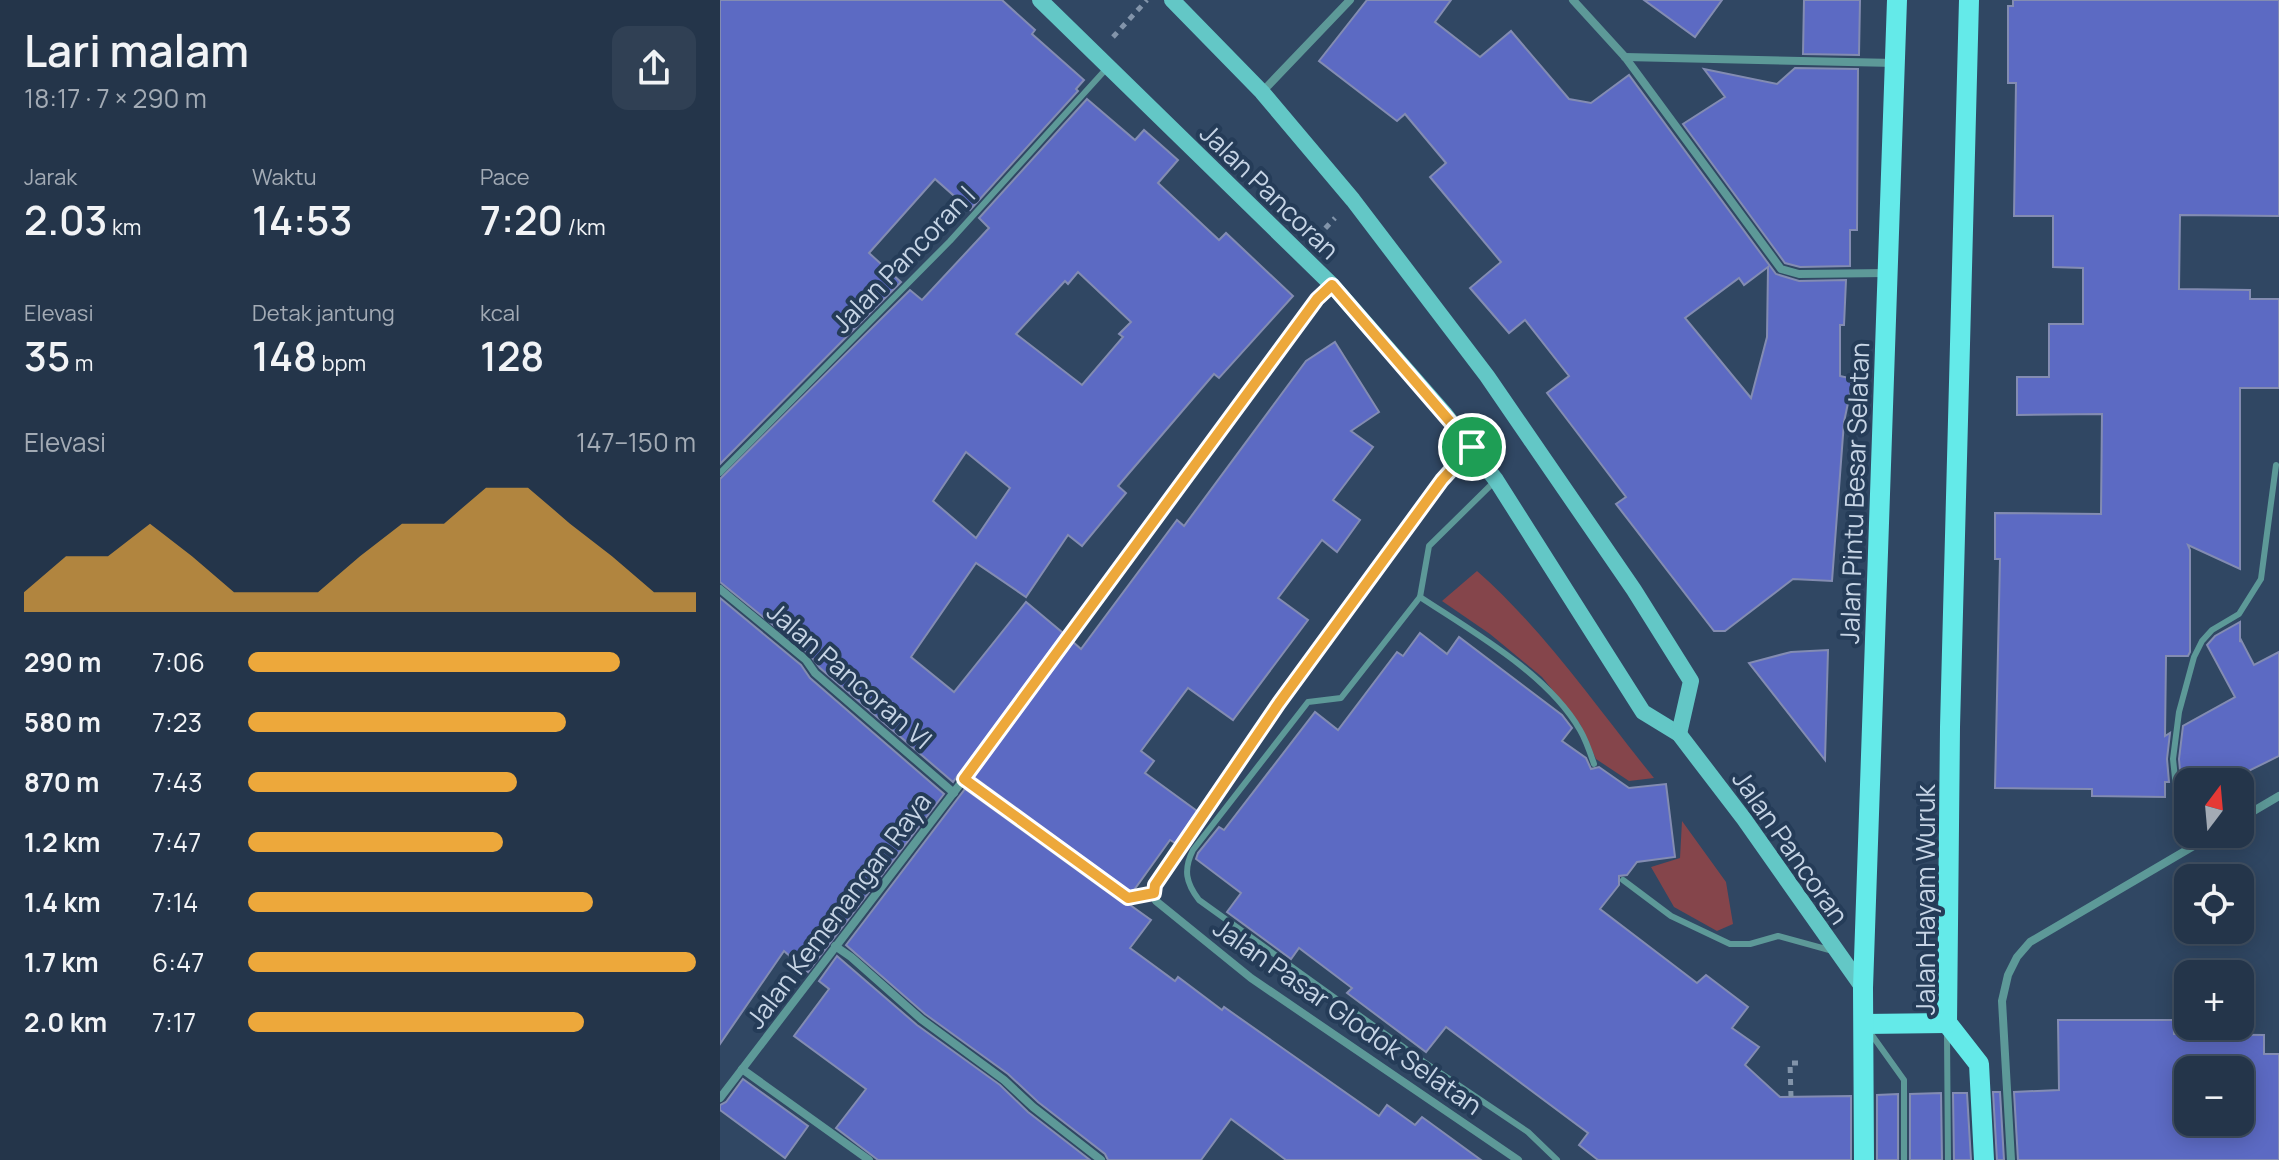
<!DOCTYPE html>
<html lang="id">
<meta charset="utf-8">
<style>
:root{--surface:#24354a;--page:#304054;--text:#f1f3f6;--muted:#a3abb5;--line:#415062;--accent:#eda83b}
body{margin:0;font-family:Manrope,sans-serif;background:var(--page);color:var(--text);height:100vh;display:flex;flex-direction:column;font-size:30px;white-space:nowrap}
*{box-sizing:border-box;margin:0}
p{font-size:26px;color:var(--muted)}
.icon{flex:none;width:44px;height:44px;fill:none;stroke:currentColor;stroke-width:2;stroke-linecap:round;stroke-linejoin:round}
.map{position:relative;flex:1;overflow:hidden}
.details{display:flex;flex-direction:column;background:var(--surface);width:720px}
.details>*{flex:none}
.needle{width:52px;rotate:16deg}
.fabs{position:absolute;left:1454px;top:768px;display:grid;gap:16px}
.fabs a{display:grid;place-items:center;width:80px;height:80px;border-radius:16px;background:var(--surface);box-shadow:0 4px 20px #0003,0 0 0 2px var(--line);font-size:40px}
.pin{position:absolute;display:grid;place-items:center;width:68px;height:68px;color:#fff;margin:-34px;border:4px solid #fff;border-radius:50%;box-shadow:0 2px 8px #0007}
.round{display:grid;place-items:center;flex:none;width:84px;height:84px;border-radius:16px;background:var(--page)}
.headline{display:flex;align-items:center;justify-content:space-between;height:136px;padding:0 24px}
h1{font-size:44px;font-weight:600;line-height:60px}
.figures{display:grid;grid-template-columns:repeat(3,1fr);gap:12px;height:136px;padding:8px 24px}
.figures div{display:grid;align-content:center}
.figures b{font-size:40px;font-weight:600}
.figures small{font-size:22px;font-weight:400}
.figures p{font-size:22px}
.chart{height:224px;padding:16px 24px}
.chart p{display:flex;justify-content:space-between}
.chart svg{width:100%;height:144px;margin-top:8px;fill:var(--accent);opacity:.7}
ul{padding:0 24px;list-style:none;font-size:26px}
li{display:grid;grid-template-columns:128px 96px 1fr;align-items:center;height:60px}
li i{height:20px;border-radius:10px;background:var(--accent)}
main{display:flex;flex:1;min-height:0}
.map>svg:first-child{display:block}
.green{fill:#85454b}
.building{fill:#5c6ac3;stroke:#838cb2;stroke-width:2;fill-rule:evenodd}
.lines{fill:none;stroke-linecap:round;stroke-linejoin:round}
.path{stroke:#8294aa;stroke-width:5;stroke-dasharray:6 6;stroke-linecap:butt}
.service{stroke:#5d9998;stroke-width:6}
.minor{stroke:#5d9998;stroke-width:8}
.secondary{stroke:#63c7c6;stroke-width:16}
.primary{stroke:#64eae9;stroke-width:20}
.route-casing{stroke:#fff;stroke-width:16}
.route{stroke:#eda83b;stroke-width:10}
.labels{text-anchor:middle;dominant-baseline:central;stroke-width:8;stroke-linejoin:round;paint-order:stroke}
.street-label{font-size:26px;fill:#c6d4e5;stroke:#253c58}
</style>
<main>
<section class="details">
<div class="headline"><div><h1>Lari malam</h1><p>18:17 · 7 × 290 m</p></div><a class="round"><svg class="icon" aria-label="share" viewBox="0 0 24 24"><path d="M12 15V3M7 8l5-5 5 5M5 13v7h14v-7"/></svg></a></div>
<div class="figures">
<div><p>Jarak</p><b>2.03<small> km</small></b></div>
<div><p>Waktu</p><b>14:53</b></div>
<div><p>Pace</p><b>7:20<small> /km</small></b></div>
</div>
<div class="figures">
<div><p>Elevasi</p><b>35<small> m</small></b></div>
<div><p>Detak jantung</p><b>148<small> bpm</small></b></div>
<div><p>kcal</p><b>128</b></div>
</div>
<div class="chart"><p><span>Elevasi</span>147–150 m</p>
<svg viewBox="0 0 160 44" preserveAspectRatio="none"><path d="M0 44V38L10 27L20 27L30 17L40 27L50 38L60 38L70 38L80 27L90 17L100 17L110 6L120 6L130 17L140 27L150 38L160 38V44z"/></svg>
</div>
<ul>
<li><b>290 m</b>7:06<i style="width:83%"></i></li>
<li><b>580 m</b>7:23<i style="width:71%"></i></li>
<li><b>870 m</b>7:43<i style="width:60%"></i></li>
<li><b>1.2 km</b>7:47<i style="width:57%"></i></li>
<li><b>1.4 km</b>7:14<i style="width:77%"></i></li>
<li><b>1.7 km</b>6:47<i style="width:100%"></i></li>
<li><b>2.0 km</b>7:17<i style="width:75%"></i></li>
</ul>
</section>
<div class="map">
<svg width="1559" height="1160" viewBox="0 0 1559 1160">
<rect width="100%" height="100%" fill="#304763"/>
<!-- green -->
<g class="green">
<path d="M 757,571 C 825,631 877,708 934,778 L 909,781 L 876,759 L 860,724 L 822,677 L 770,634 L 722,601 Z"/>
<path d="M 962,821 L 1006,882 L 1013,924 L 997,931 L 954,907 L 931,867 L 960,858 Z"/>
</g>
<!-- building -->
<g class="building">
<path d="M 0,0 L 282,0 L 315,30 L 312,34 L 364,80 L 356,89 L 358,91 L 250,210 L 215,179 L 149,253 L 181,282 L 0,464 Z"/>
<path d="M 647,0 L 731,0 L 715,22 L 760,57 L 791,31 L 849,99 L 871,103 L 909,75 L 1056,274 L 1079,281 L 1126,280 L 1124,325 L 1120,325 L 1120,376 L 1133,379 L 1124,422 L 1112,581 L 1073,579 L 1005,631 L 994,631 L 896,504 L 906,497 L 827,393 L 849,376 L 805,320 L 789,333 L 750,288 L 781,262 L 710,177 L 726,163 L 685,114 L 677,121 L 599,61 ZM 1048,267 L 1047,337 L 1031,398 L 965,318 L 1019,278 L 1024,285 Z"/>
<path d="M 924,0 L 1002,0 L 975,37 Z"/>
<path d="M 1084,0 L 1140,0 L 1139,55 L 1083,54 Z"/>
<path d="M 1293,0 L 1559,0 L 1559,216 L 1460,215 L 1459,289 L 1530,290 L 1530,299 L 1559,299 L 1559,388 L 1520,388 L 1520,569 L 1468,545 L 1470,550 L 1470,652 L 1468,656 L 1446,656 L 1445,736 L 1450,733 L 1447,759 L 1449,782 L 1445,782 L 1445,797 L 1372,796 L 1372,789 L 1275,788 L 1280,559 L 1275,559 L 1275,513 L 1381,514 L 1382,414 L 1297,415 L 1297,377 L 1329,377 L 1329,324 L 1363,324 L 1363,268 L 1333,267 L 1333,216 L 1294,216 L 1296,83 L 1288,83 L 1288,6 L 1293,6 Z"/>
<path d="M 1075,68 L 1138,69 L 1137,230 L 1130,230 L 1130,266 L 1080,267 L 1065,263 L 963,124 L 1005,97 L 984,69 L 1057,84 Z"/>
<path d="M 367,99 L 415,140 L 424,130 L 458,160 L 438,183 L 499,240 L 506,233 L 573,296 L 499,378 L 494,374 L 398,486 L 406,493 L 362,546 L 348,535 L 306,597 L 256,563 L 191,657 L 234,692 L 306,602 L 343,633 L 233,782 L 100,668 L 90,655 L 0,582 L 0,479 L 190,290 L 202,300 L 269,228 L 259,218 ZM 358,272 L 411,322 L 399,334 L 403,337 L 362,385 L 296,334 L 345,281 L 348,284 ZM 246,452 L 290,488 L 256,538 L 213,501 Z"/>
<path d="M 615,342 L 659,412 L 631,431 L 653,447 L 613,500 L 640,520 L 617,552 L 602,540 L 558,598 L 588,620 L 513,720 L 468,688 L 421,751 L 434,761 L 425,773 L 477,811 L 455,843 L 450,840 L 414,890 L 410,891 L 254,777 L 353,642 L 361,649 L 457,520 L 464,526 L 586,361 Z"/>
<path d="M 0,598 L 81,665 L 90,678 L 224,794 L 88,972 L 64,951 L 0,1044 Z"/>
<path d="M 1520,622 L 1520,642 L 1521,640 L 1534,665 L 1559,652 L 1559,756 L 1506,782 L 1461,782 L 1459,759 L 1463,726 L 1515,697 L 1487,645 L 1495,636 Z"/>
<path d="M 700,633 L 727,654 L 739,637 L 842,715 L 852,728 L 842,741 L 866,758 L 871,769 L 879,767 L 909,788 L 946,784 L 955,857 L 917,862 L 907,875 L 899,876 L 899,885 L 880,909 L 977,983 L 986,975 L 1028,1007 L 1012,1028 L 1039,1047 L 1025,1065 L 1060,1097 L 1131,1096 L 1131,1160 L 878,1160 L 859,1145 L 868,1133 L 726,1027 L 706,1052 L 627,993 L 632,988 L 579,948 L 571,959 L 507,912 L 521,893 L 476,859 L 478,853 L 499,827 L 504,830 L 595,712 L 618,730 L 677,652 L 683,656 Z"/>
<path d="M 1108,650 L 1105,760 L 1029,663 L 1071,652 Z"/>
<path d="M 245,789 L 404,904 L 410,905 L 431,920 L 410,948 L 455,981 L 458,977 L 502,1010 L 504,1007 L 659,1116 L 667,1105 L 695,1125 L 702,1117 L 761,1160 L 566,1160 L 511,1119 L 481,1160 L 388,1160 L 385,1154 L 318,1102 L 288,1074 L 205,1014 L 126,945 Z"/>
<path d="M 117,956 L 197,1025 L 280,1085 L 308,1112 L 370,1160 L 158,1160 L 116,1128 L 146,1089 L 74,1036 L 109,989 L 99,981 Z"/>
<path d="M 1338,1020 L 1454,1020 L 1454,1034 L 1544,1035 L 1544,1054 L 1559,1054 L 1559,1160 L 1298,1160 L 1294,1092 L 1339,1090 ZM 1468,1070 L 1520,1070 L 1520,1122 L 1468,1122 Z"/>
<path d="M 23,1079 L 88,1126 L 65,1158 L 0,1110 L 0,1105 L 6,1102 Z"/>
<path d="M 1273,1092 L 1280,1092 L 1284,1160 L 1277,1160 Z"/>
<path d="M 1221,1093 L 1222,1160 L 1190,1160 L 1190,1094 Z"/>
<path d="M 1233,1093 L 1247,1093 L 1251,1160 L 1234,1160 Z"/>
<path d="M 1178,1094 L 1178,1160 L 1157,1160 L 1157,1095 Z"/>
</g>
<g class="lines">
<!-- path -->
<g class="path">
<path d="M 393,37 L 427,0"/>
<path d="M 597,237 L 615,218"/>
<path d="M 1071,1097 L 1070,1063 L 1080,1063"/>
</g>
<!-- service -->
<g class="service">
<path d="M 0,473 L 230,241 L 387,68"/>
<path d="M 776,480 L 709,546 L 700,597 L 621,698 L 588,702 L 473,850 C 463,870 466,883 479,900 L 704,1062 L 808,1132 L 837,1160"/>
<path d="M 700,597 C 753,632 828,674 860,730 C 866,740 870,752 874,764"/>
<path d="M 1468,849 L 1457,797 L 1453,759 L 1459,712 L 1474,657 L 1482,641 L 1492,630 L 1519,614 L 1541,579 L 1556,465"/>
<path d="M 903,880 L 951,916 L 1010,944 L 1030,944 L 1058,936 L 1113,951"/>
<path d="M 1149,1031 L 1184,1080 L 1184,1160"/>
<path d="M 1227,1034 L 1228,1160"/>
</g>
<!-- minor -->
<g class="minor">
<path d="M 853,0 L 905,57 L 1061,269 L 1079,274 L 1167,273"/>
<path d="M 905,57 L 1175,63"/>
<path d="M 542,92 L 630,0"/>
<path d="M 751,447 L 722,480 L 559,703 L 435,885 L 436,901 L 531,978 L 798,1160"/>
<path d="M 0,589 L 86,660 L 95,673 L 234,793"/>
<path d="M 244,779 L 408,898 L 434,893"/>
<path d="M 1520,819 L 1559,796"/>
<path d="M 115,946 L 131,957 L 201,1019 L 284,1080 L 313,1107 L 381,1160"/>
<path d="M 22,1069 L 149,1160"/>
<path d="M 0,1098 L 244,779 L 597,299 L 612,285"/>
<path d="M 1291,1160 L 1282,1001 L 1288,975 L 1297,957 L 1310,942 L 1494,834"/>
</g>
<!-- secondary -->
<g class="secondary">
<path d="M 320,0 L 612,285 L 724,413 L 776,480 L 923,712 L 959,734 L 1024,819 L 1143,988"/>
<path d="M 452,0 L 542,92 L 633,200 L 767,376 L 914,590 L 971,681 L 959,734"/>
</g>
<!-- primary -->
<g class="primary">
<path d="M 1249,0 L 1230,727 L 1227,1023 L 1259,1064 L 1264,1160"/>
<path d="M 1144,1024 L 1227,1023"/>
<path d="M 1144,1160 L 1143,988 L 1177,0"/>
</g>
</g>
<g class="lines">
<defs>
<path id="route" d="M 612,285 L 752,447 L 722,480 L 559,703 L 435,885 L 434,893 L 408,898 L 244,779 L 597,299 Z"/>
</defs>
<!-- route casing -->
<use href="#route" class="route-casing"/>
<!-- route -->
<use href="#route" class="route"/>
</g>
<g class="labels">
<!-- street labels -->
<g class="street-label">
<text transform="translate(550 191) rotate(44)">Jalan Pancoran</text>
<text transform="translate(183 259) rotate(-46)">Jalan Pancoran I</text>
<text transform="translate(1134 493) rotate(-88)">Jalan Pintu Besar Selatan</text>
<text transform="translate(130 675) rotate(41)">Jalan Pancoran VI</text>
<text transform="translate(1071 847) rotate(55)">Jalan Pancoran</text>
<text transform="translate(1205 900) rotate(-90)">Jalan Hayam Wuruk</text>
<text transform="translate(118 910) rotate(-53)">Jalan Kemenangan Raya</text>
<text transform="translate(628 1016) rotate(35)">Jalan Pasar Glodok Selatan</text>
</g>
</g>
</svg>
<div class="fabs">
<a><svg class="needle" viewBox="-14 -14 28 28"><path d="M0-13l5 13h-10z" fill="#e53935"/><path d="M0 13l5-13h-10z" fill="#a3abb5"/></svg></a>
<a><svg class="icon" aria-label="locate" viewBox="0 0 24 24"><circle cx="12" cy="12" r="6"/><path d="M12 2v4M12 18v4M2 12h4M18 12h4"/></svg></a>
<a>+</a>
<a>−</a>
</div>
<div class="pin" style="left:752px;top:447px;background:#1e9e55"><svg class="icon" aria-label="arrive" viewBox="0 0 24 24"><path d="M6 21V4h12l-3 4 3 4H6"/></svg></div>
</div>
</main>
